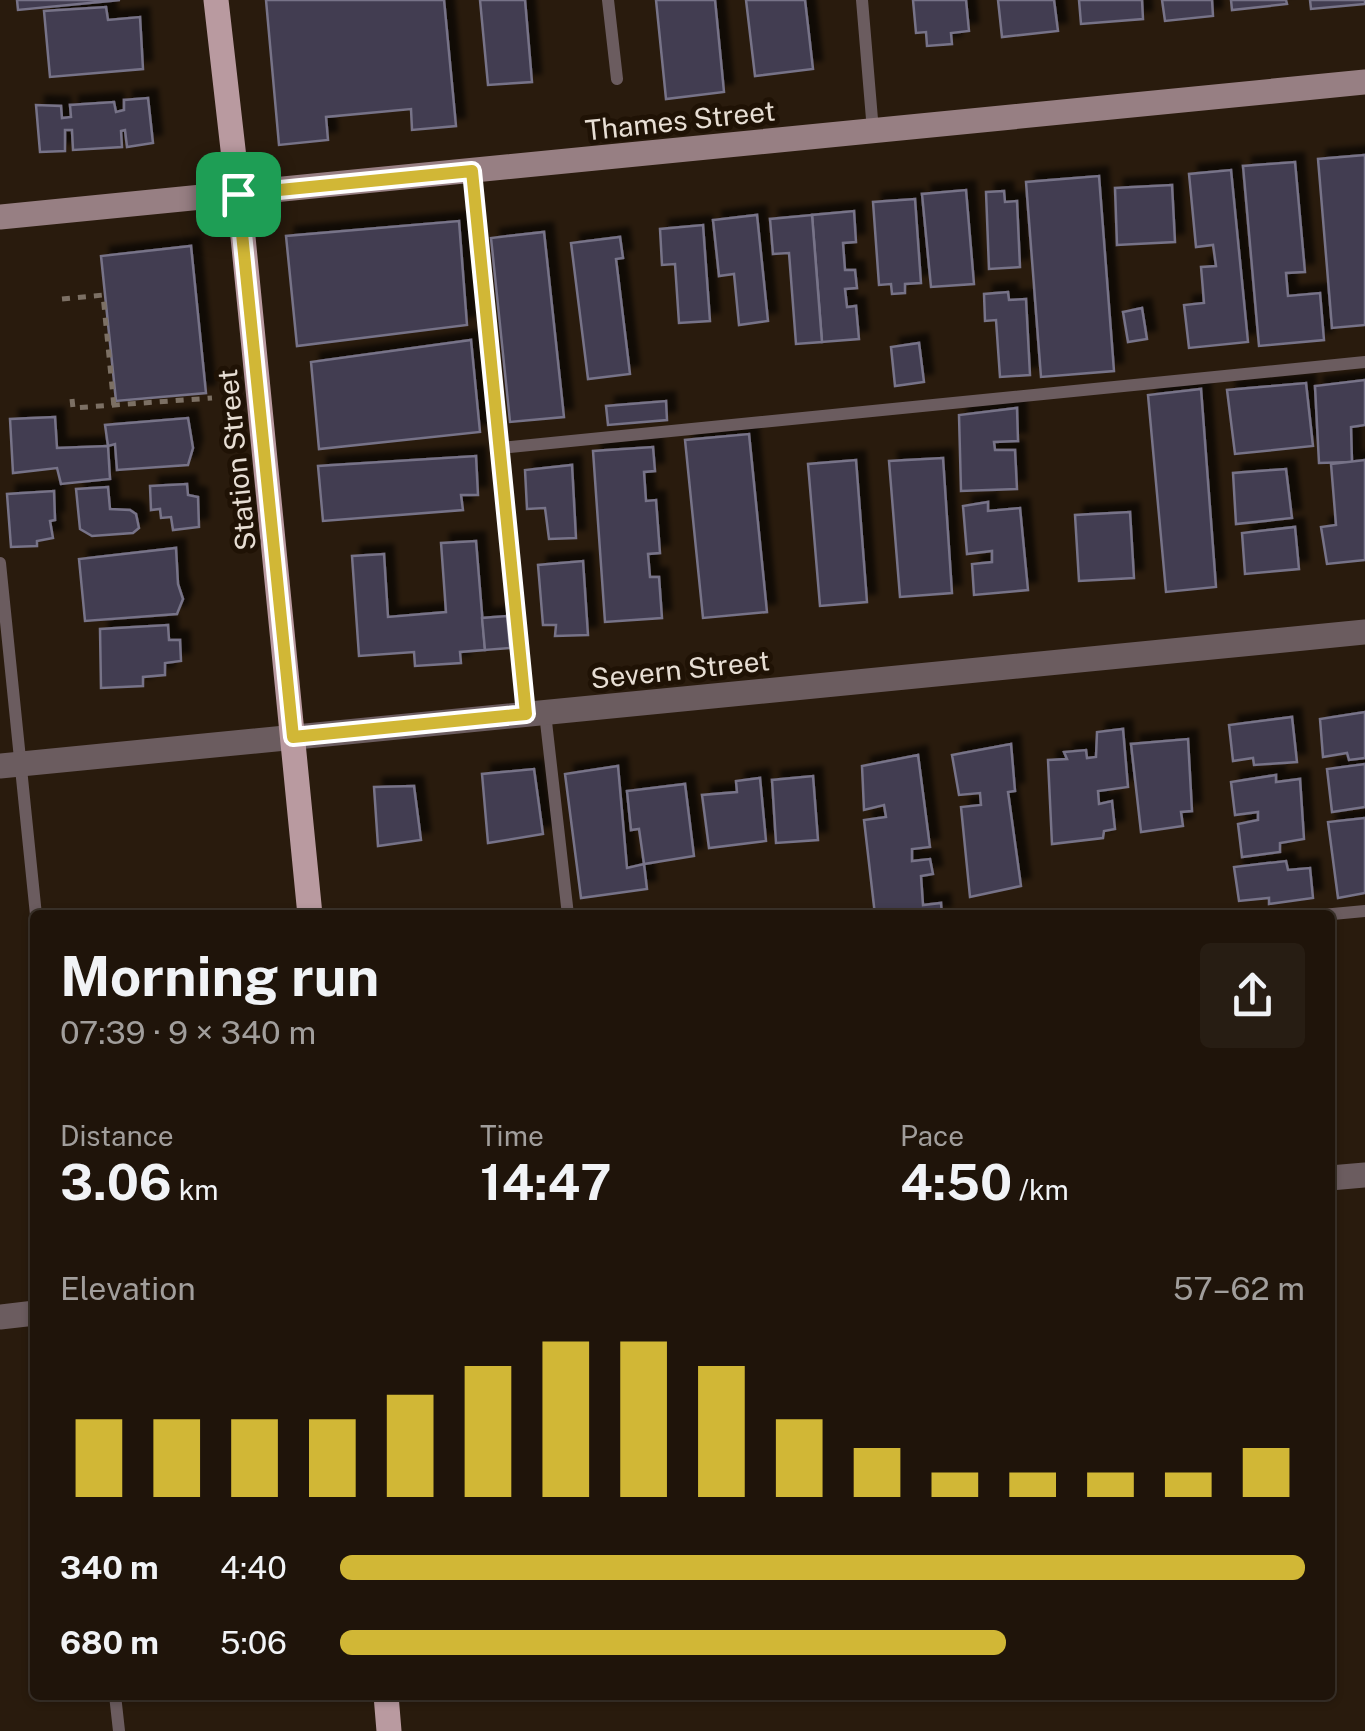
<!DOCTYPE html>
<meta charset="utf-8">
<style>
:root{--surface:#1f140a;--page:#271d13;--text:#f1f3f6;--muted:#a19e9c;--line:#3c332b;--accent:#d1b736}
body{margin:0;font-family:"Public Sans",sans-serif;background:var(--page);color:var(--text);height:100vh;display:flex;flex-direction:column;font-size:38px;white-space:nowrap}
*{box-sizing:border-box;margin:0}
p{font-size:32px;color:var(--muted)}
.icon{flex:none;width:55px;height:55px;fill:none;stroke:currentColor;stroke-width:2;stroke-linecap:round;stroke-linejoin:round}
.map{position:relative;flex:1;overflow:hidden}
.drawer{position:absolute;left:30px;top:910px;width:1305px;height:790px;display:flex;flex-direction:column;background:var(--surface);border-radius:10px;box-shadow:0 2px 8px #0004,0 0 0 2px var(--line)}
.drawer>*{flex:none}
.pin{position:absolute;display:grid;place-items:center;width:85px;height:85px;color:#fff;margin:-42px;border-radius:20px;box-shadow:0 5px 15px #0006}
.round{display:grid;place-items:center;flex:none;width:105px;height:105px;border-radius:10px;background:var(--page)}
.head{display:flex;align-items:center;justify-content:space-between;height:170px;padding:0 30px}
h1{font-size:55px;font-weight:700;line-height:75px}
.stats{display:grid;grid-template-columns:repeat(3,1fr);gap:15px;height:170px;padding:10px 30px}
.stats div{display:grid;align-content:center}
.stats b{font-size:50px;font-weight:700}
.stats small{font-size:28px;font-weight:400}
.stats p{font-size:28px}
.chart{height:280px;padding:20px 30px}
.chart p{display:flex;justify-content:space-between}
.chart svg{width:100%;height:180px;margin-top:10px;stroke:var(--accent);stroke-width:6}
ul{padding:0 30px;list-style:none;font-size:32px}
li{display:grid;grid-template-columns:160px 120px 1fr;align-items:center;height:75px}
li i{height:25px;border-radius:12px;background:var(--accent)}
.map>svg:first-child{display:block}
.building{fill:#423e51;stroke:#777388;stroke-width:2.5;filter:url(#shadow)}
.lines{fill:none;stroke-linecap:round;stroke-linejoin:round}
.path{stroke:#7c7064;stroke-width:5;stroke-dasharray:8 8;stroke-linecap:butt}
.lane{stroke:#6b5c5f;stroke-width:12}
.street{stroke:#6b5c5f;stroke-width:25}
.secondary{stroke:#977f83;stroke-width:25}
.primary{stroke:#b99aa0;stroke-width:25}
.route-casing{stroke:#fff;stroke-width:20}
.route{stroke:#d1b736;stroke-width:12}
.labels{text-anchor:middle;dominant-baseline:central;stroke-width:10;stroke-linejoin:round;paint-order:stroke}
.street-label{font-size:28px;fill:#e7ded4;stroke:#1f1205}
</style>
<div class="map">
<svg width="1365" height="1731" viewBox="0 0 1365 1731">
<defs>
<filter id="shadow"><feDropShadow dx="9" dy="-9" stdDeviation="2.5" flood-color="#0009"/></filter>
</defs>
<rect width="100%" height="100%" fill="#291b0d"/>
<!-- building -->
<g class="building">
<path d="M 17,0 L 120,0 L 18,10 Z"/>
<path d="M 266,0 L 444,0 L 456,126 L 412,130 L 411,109 L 326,117 L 328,140 L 279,145 Z"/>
<path d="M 480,0 L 525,0 L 532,82 L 488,85 Z"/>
<path d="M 656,0 L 715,0 L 724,92 L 666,99 Z"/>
<path d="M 746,0 L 805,0 L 813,69 L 755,76 Z"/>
<path d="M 913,0 L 966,0 L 969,31 L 951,33 L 952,44 L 927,46 L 926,32 L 916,33 Z"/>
<path d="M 998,0 L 1054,0 L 1058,31 L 1002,37 Z"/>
<path d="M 1079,0 L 1142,0 L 1143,19 L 1081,24 Z"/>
<path d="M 1162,0 L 1212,0 L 1213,16 L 1165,21 Z"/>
<path d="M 1231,0 L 1286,0 L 1287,4 L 1232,10 Z"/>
<path d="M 1310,0 L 1365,0 L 1365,4 L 1311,9 Z"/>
<path d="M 106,7 L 108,20 L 140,17 L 143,69 L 50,77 L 44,11 Z"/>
<path d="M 148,98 L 153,143 L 127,147 L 125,130 L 121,131 L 122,147 L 73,150 L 72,130 L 65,130 L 65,151 L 40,152 L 36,105 L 61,106 L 62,118 L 71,117 L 70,105 L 114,102 L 116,112 L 124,110 L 124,100 Z"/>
<path d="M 1365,155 L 1365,325 L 1332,328 L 1318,159 Z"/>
<path d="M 1295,162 L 1305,272 L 1286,273 L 1288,296 L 1320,293 L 1324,340 L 1259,346 L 1243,166 Z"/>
<path d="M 1231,170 L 1248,342 L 1189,348 L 1184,305 L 1204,303 L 1201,267 L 1216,266 L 1213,245 L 1196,247 L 1189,174 Z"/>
<path d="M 1099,176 L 1114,371 L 1041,377 L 1026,182 Z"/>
<path d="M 1172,185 L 1175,242 L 1117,245 L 1115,188 Z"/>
<path d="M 966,190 L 974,284 L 931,287 L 922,194 Z"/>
<path d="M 1004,191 L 1005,202 L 1017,201 L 1020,267 L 989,269 L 986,192 Z"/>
<path d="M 915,199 L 921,283 L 905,284 L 905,293 L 892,294 L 891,284 L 879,285 L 873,202 Z"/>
<path d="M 854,211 L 856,242 L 843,243 L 845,270 L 855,270 L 857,288 L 845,289 L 847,307 L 856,306 L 859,339 L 822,342 L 812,215 Z"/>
<path d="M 757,215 L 768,321 L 739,325 L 734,274 L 719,276 L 713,220 Z"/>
<path d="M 812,215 L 822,342 L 796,344 L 789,253 L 773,254 L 770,219 Z"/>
<path d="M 459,221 L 467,325 L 297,346 L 286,236 Z"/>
<path d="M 703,225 L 710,321 L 679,323 L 675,264 L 662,265 L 660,229 Z"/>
<path d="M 544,232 L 564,417 L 510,422 L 491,238 Z"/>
<path d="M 620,237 L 623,258 L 616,259 L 630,374 L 588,379 L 571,243 Z"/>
<path d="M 191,246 L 206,393 L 116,401 L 101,256 Z"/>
<path d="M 1008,292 L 1009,300 L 1026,299 L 1030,375 L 1000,377 L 996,320 L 985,321 L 984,294 Z"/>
<path d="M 1142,308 L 1147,339 L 1128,342 L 1123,312 Z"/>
<path d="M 471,340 L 480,432 L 319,449 L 311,362 Z"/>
<path d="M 919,343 L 924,382 L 895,386 L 891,347 Z"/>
<path d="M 1365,380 L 1365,425 L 1351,427 L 1352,462 L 1319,463 L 1315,386 Z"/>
<path d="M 1306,383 L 1313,446 L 1235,454 L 1227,390 Z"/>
<path d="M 1201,389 L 1216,587 L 1166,592 L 1148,395 Z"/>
<path d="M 666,401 L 667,420 L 608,425 L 606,406 Z"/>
<path d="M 1017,408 L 1018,441 L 994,442 L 995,450 L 1015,450 L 1017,489 L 961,491 L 959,415 Z"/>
<path d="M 55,417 L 57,448 L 108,446 L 110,479 L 61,484 L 57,468 L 13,473 L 10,419 Z"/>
<path d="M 188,418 L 193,448 L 188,465 L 117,470 L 115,444 L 108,446 L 105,425 Z"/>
<path d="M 749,434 L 767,612 L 703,618 L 685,440 Z"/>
<path d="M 653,447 L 655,471 L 644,472 L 646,501 L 656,500 L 660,553 L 648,554 L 650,577 L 659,577 L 662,618 L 605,622 L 593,451 Z"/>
<path d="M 476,456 L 478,495 L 461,495 L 463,510 L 323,521 L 318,466 Z"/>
<path d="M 943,458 L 952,593 L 900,597 L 889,461 Z"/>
<path d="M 856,460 L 867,602 L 820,606 L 808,464 Z"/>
<path d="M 1365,460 L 1365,560 L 1327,564 L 1321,527 L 1336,525 L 1331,464 Z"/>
<path d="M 572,465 L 576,538 L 549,539 L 545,508 L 527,509 L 525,470 Z"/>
<path d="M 1286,469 L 1292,518 L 1236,524 L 1233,473 Z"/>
<path d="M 187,484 L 188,495 L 198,497 L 199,527 L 173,530 L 171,517 L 161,518 L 160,509 L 151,510 L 150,486 Z"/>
<path d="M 108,487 L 110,509 L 130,510 L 136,514 L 139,528 L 133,533 L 92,536 L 80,529 L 76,489 Z"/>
<path d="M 54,491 L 55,520 L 50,521 L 53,538 L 37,541 L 37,546 L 11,547 L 7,494 Z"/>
<path d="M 988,502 L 988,511 L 1020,508 L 1028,590 L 974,595 L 972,564 L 992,562 L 992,551 L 967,554 L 963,506 Z"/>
<path d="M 1130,512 L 1134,578 L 1079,581 L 1075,515 Z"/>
<path d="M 1295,527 L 1299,569 L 1245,574 L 1242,533 Z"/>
<path d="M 476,541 L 485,650 L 460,652 L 461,663 L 415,666 L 414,652 L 359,656 L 352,556 L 384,554 L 388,617 L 446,612 L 441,543 Z"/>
<path d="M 176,548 L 178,584 L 183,599 L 177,614 L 85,621 L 79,559 Z"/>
<path d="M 583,561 L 588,635 L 555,636 L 556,625 L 543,625 L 538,565 Z"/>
<path d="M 507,616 L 510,648 L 485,650 L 482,618 Z"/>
<path d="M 168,625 L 169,640 L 180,640 L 181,661 L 165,663 L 165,675 L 143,677 L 143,686 L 101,688 L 100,629 Z"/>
<path d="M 1365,712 L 1365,758 L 1349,760 L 1347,753 L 1323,757 L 1320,719 Z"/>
<path d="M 1292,717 L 1297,762 L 1254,765 L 1253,758 L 1233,761 L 1229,725 Z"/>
<path d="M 1123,729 L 1128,787 L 1098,791 L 1099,804 L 1112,801 L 1115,829 L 1104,831 L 1103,838 L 1052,844 L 1048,760 L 1067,759 L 1064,752 L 1086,750 L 1087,758 L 1096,757 L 1097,732 Z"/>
<path d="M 1188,739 L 1192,811 L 1181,812 L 1183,826 L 1141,832 L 1131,744 Z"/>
<path d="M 1011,744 L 1015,791 L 1008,792 L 1021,886 L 970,897 L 961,807 L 981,805 L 980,793 L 959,795 L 952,755 Z"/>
<path d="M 918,755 L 930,847 L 912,849 L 912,861 L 930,859 L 933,874 L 921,876 L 923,905 L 941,903 L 942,915 L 875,915 L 864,820 L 886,817 L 884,805 L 864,810 L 862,766 Z"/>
<path d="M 1365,764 L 1365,807 L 1332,812 L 1327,769 Z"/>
<path d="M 618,766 L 627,868 L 644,864 L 647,889 L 581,898 L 565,774 Z"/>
<path d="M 534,769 L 543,834 L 488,843 L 482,774 Z"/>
<path d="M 1276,775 L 1276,782 L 1300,779 L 1304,839 L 1280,843 L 1280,852 L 1242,857 L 1238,824 L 1258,820 L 1258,812 L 1235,815 L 1231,782 Z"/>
<path d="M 813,776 L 818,840 L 776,843 L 772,780 Z"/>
<path d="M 760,778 L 766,841 L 709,848 L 702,795 L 737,792 L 736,781 Z"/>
<path d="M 685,784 L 694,856 L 644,864 L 639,829 L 631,830 L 627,791 Z"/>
<path d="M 414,786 L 421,840 L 378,846 L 374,787 Z"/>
<path d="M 1365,818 L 1365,893 L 1338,898 L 1328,822 Z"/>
<path d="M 1286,861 L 1288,870 L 1310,868 L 1313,898 L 1269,904 L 1269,898 L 1239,901 L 1234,867 Z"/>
</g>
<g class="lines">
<!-- path -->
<g class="path">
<path d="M 62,299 L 103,295 L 114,407"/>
<path d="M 72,399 L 73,408 L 212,398"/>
</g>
<!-- lane -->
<g class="lane">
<path d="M 608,0 L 617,79"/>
<path d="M 862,0 L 873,131"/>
<path d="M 472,171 L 500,448"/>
<path d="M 0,563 L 36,915"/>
<path d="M 545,713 L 568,915"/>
<path d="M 526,714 L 500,448 L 1365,362"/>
<path d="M 1322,915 L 1365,911"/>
<path d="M 115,1695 L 119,1731"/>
</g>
<!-- street -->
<g class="street">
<path d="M 0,766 L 1365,632"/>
<path d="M 1330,1178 L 1365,1175"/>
<path d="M 0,1317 L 35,1313"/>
</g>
<!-- secondary -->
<path class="secondary" d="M 0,217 L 1365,82"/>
<!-- primary -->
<g class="primary">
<path d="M 216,0 L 243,237 L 310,915"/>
<path d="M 386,1695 L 389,1731"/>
</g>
</g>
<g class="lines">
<defs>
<path id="route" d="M 472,171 L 526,714 L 293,737 L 238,194 Z"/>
</defs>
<!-- route casing -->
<use href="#route" class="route-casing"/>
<!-- route -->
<use href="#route" class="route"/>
</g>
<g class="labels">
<!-- street labels -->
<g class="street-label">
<text transform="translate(680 120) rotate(-6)">Thames Street</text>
<text transform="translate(236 460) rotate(-96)">Station Street</text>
<text transform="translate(680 669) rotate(-6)">Severn Street</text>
</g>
</g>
</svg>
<div class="pin" style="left:238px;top:194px;background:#1e9e55"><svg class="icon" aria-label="arrive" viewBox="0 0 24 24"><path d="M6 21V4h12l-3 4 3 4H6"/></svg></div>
<section class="drawer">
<div class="head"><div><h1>Morning run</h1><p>07:39 · 9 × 340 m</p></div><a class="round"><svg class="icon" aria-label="share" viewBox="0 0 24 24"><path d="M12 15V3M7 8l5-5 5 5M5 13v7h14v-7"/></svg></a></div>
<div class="stats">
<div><p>Distance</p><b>3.06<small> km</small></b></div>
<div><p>Time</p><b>14:47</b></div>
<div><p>Pace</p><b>4:50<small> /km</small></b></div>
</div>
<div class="chart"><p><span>Elevation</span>57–62 m</p>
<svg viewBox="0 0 160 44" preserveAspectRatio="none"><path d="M5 44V25M15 44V25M25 44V25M35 44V25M45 44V19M55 44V12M65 44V6M75 44V6M85 44V12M95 44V25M105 44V32M115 44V38M125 44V38M135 44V38M145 44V38M155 44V32"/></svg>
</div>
<ul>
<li><b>340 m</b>4:40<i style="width:100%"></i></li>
<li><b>680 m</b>5:06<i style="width:69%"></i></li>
</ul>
</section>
</div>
